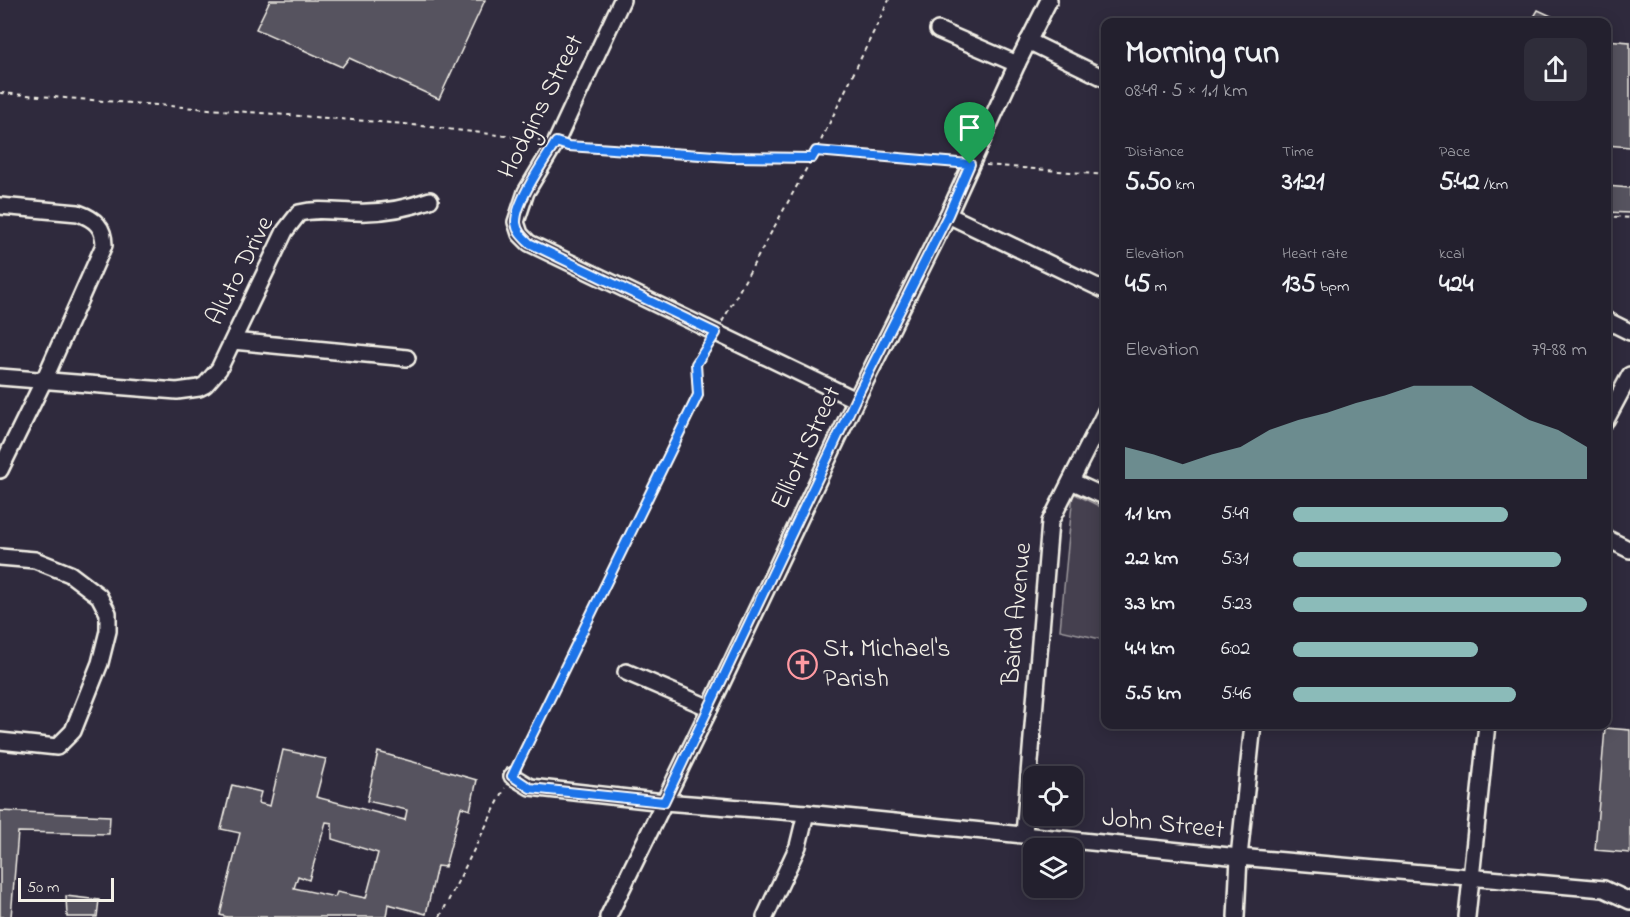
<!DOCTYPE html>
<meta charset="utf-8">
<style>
:root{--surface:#23202e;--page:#2f2d3a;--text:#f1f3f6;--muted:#a3a3aa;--line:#403e4a;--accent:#8bbbb9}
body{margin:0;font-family:"Indie Flower",sans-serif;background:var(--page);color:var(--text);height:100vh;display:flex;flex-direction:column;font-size:22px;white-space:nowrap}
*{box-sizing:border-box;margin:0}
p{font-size:20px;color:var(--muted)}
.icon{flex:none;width:33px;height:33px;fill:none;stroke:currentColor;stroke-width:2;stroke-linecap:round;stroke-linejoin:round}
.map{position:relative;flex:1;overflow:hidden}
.drawer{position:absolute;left:1101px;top:18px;width:510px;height:711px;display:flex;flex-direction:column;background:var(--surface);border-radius:12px;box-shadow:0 3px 15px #0003,0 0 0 2px var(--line)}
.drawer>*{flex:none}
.buttons{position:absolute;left:1023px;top:766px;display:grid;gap:12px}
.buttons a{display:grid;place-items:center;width:60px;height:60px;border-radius:12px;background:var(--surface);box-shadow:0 3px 15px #0003,0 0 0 2px var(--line);font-size:30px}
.scale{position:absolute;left:18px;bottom:15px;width:96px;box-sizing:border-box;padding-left:6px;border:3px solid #f4f1e8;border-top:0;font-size:16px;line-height:21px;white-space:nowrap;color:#f4f1e8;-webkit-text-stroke:4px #2f2a3d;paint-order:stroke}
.pin{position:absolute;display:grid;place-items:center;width:51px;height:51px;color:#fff;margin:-62px -26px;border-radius:50% 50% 50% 0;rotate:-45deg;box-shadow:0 0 6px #0007}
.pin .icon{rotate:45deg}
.round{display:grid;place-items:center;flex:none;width:63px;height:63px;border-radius:12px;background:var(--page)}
.overview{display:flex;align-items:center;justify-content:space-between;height:102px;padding:0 24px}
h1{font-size:33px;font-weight:700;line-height:45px}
.figures{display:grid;grid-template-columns:repeat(3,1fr);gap:9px;height:102px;padding:6px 24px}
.figures div{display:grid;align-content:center}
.figures b{font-size:26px;font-weight:700}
.figures small{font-size:16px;font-weight:400}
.figures p{font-size:16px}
.chart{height:168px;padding:12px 24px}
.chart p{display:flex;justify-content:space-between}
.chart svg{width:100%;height:108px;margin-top:6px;fill:var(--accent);opacity:.7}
ul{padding:0 24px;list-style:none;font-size:20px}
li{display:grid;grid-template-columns:96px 72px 1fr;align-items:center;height:45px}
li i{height:15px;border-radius:8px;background:var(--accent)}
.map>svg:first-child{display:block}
.green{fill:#454050;stroke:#9c989c;stroke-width:1.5}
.building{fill:#56525f;stroke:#f4f1e8;stroke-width:1.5;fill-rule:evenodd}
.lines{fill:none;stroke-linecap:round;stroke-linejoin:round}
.minor-casing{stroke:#f4f1e8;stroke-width:20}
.path{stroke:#f4f1e8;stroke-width:2;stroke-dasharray:4.5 4.5;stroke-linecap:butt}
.minor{stroke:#2f2a3d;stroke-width:15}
.route-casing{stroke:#fff;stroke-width:12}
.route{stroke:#1a73e8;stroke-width:8}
.labels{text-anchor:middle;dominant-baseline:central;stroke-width:4.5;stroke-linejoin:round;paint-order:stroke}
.street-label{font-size:26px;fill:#f4f1e8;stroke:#2f2a3d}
.poi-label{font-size:26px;fill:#f4f1e8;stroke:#2f2a3d;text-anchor:start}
</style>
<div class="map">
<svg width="1630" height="917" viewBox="0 0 1630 917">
<rect width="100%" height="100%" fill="#2f2a3d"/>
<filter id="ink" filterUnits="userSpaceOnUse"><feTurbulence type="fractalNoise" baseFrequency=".0167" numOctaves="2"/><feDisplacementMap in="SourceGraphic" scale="12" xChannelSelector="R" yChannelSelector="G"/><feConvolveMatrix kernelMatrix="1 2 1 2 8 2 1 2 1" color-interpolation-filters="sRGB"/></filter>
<g filter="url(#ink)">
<!-- green -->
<path class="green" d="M 1073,493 L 1105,509 L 1105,640 L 1060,630 Z"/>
<!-- building -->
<g class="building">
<path d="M 270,0 L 485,0 L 439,99 L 349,58 L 342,67 L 256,29 Z"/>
<path d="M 1538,10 L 1562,21 L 1531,22 Z"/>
<path d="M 1606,40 L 1630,42 L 1630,147 L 1606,145 Z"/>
<path d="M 1606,186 L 1630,188 L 1630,213 L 1606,212 Z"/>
<path d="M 1605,728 L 1630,730 L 1630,853 L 1595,850 Z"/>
<path d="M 283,750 L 326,759 L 316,797 L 405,820 L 407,810 L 367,801 L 378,752 L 477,780 L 470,810 L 461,807 L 445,867 L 437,866 L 426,914 L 388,904 L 386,917 L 227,917 L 220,915 L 240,833 L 221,829 L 232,785 L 261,792 L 258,803 L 270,806 ZM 326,822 L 332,823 L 332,839 L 378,853 L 366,898 L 337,892 L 335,897 L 294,888 L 298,876 L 309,880 Z"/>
<path d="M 0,811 L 110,816 L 109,834 L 18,832 L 11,917 L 0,917 Z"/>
<path d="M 66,896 L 99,900 L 97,917 L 67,917 Z"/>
</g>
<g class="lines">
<defs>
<g id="minor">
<path d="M 622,0 L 556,142 L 526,192 L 516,222 L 520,234 L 529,243 L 856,400"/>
<path d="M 938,30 L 1017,64"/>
<path d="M 1028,41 L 1106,79"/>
<path d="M 0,206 L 78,213 C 95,219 104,227 104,245 L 44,380 L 0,470"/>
<path d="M 948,215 L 1106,291"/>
<path d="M 1606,320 L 1630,332"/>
<path d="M 233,341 L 407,358"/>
<path d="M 0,377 L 177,391 L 199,388 L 205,385 L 219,369 L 285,231 L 299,213 C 319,208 336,212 356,212 C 383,213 405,209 430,200"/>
<path d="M 1606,420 L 1630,375"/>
<path d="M 1071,481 L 1106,497"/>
<path d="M 1606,538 L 1630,550"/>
<path d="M 0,557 L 35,560 L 70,574 L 99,596 L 108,613 L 108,631 L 100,663 L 73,731 L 57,747 L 0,741"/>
<path d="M 626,672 L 710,708"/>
<path d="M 512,776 L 530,787 L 664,802 L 806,813 L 1239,857 L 1604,889 L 1630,901"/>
<path d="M 1024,834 L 1050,522 L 1106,411"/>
<path d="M 608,917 L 710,708 L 856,400 L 948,215 L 1017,64 L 1049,0"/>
<path d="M 765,917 L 798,846 L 806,813"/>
<path d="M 1236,917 L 1239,857 L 1253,724"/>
<path d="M 1467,917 L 1487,724"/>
</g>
</defs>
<!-- minor casing -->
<use href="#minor" class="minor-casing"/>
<!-- path -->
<g class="path">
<path d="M 0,93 L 405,124 L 541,140"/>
<path d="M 569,147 L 730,157 L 812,158"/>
<path d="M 816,151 L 956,162"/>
<path d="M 986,165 L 1106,175"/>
<path d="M 1606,216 L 1630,218"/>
<path d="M 722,322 L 816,151 L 889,0"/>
<path d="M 518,765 L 698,395 L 696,364 L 709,345"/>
<path d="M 440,917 L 505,788"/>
</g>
<!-- minor -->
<use href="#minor" class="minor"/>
</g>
</g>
<g class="lines" filter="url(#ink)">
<defs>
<path id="route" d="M 556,142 L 568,146 L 730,157 L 812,158 L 816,151 L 970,164 L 948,215 L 855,400 L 664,802 L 530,788 L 512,776 L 698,395 L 696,364 L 716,333 L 529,243 C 523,237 517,232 516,223 C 515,202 545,160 556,142 Z"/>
</defs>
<!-- route casing -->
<use href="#route" class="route-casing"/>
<!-- route -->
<use href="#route" class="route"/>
</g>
<!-- icons -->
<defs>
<symbol id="church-ring" viewBox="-11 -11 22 22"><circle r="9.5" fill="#2f2a3d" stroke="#ff9aa2" stroke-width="1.5"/><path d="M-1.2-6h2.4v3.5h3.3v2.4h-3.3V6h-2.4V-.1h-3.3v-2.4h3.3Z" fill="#ff9aa2"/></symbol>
</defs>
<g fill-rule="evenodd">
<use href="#church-ring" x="786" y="648" width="33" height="33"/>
</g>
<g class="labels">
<!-- street labels -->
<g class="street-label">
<text transform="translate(542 107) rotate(-63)">Hodgins Street</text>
<text transform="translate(241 271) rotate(-63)">Aluto Drive</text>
<text transform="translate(807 448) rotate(-65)">Elliott Street</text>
<text transform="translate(1018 614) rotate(-85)">Baird Avenue</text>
<text transform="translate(1163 825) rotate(6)">John Street</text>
</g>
<!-- poi labels -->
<g class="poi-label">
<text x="823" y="650">St. Michael's<tspan x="823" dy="30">Parish</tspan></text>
</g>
</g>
</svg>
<div class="buttons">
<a><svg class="icon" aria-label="locate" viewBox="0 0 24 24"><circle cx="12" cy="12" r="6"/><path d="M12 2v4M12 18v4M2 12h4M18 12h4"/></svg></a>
<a><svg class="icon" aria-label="layers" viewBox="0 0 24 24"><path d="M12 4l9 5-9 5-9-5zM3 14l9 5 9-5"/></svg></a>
</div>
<div class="scale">50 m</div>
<div class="pin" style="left:970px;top:164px;background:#1e9e55"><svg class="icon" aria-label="arrive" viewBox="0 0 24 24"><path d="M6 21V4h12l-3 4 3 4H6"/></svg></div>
<section class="drawer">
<div class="overview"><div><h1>Morning run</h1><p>08:49 · 5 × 1.1 km</p></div><a class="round"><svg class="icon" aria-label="share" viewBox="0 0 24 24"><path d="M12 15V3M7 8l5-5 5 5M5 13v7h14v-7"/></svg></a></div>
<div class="figures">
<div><p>Distance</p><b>5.50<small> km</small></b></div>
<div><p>Time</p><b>31:21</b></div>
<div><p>Pace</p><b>5:42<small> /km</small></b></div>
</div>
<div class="figures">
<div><p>Elevation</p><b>45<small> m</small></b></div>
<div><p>Heart rate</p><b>135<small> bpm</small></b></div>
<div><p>kcal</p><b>424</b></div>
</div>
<div class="chart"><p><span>Elevation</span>79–88 m</p>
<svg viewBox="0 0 160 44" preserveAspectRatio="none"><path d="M0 44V31L10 34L20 38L30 34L40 31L50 24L60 20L70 17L80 13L90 10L100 6L110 6L120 6L130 13L140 20L150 24L160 31V44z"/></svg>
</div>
<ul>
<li><b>1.1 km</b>5:49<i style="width:73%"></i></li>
<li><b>2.2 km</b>5:31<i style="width:91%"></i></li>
<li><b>3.3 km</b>5:23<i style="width:100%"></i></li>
<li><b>4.4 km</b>6:02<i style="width:63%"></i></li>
<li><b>5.5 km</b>5:46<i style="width:76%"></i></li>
</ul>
</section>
</div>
